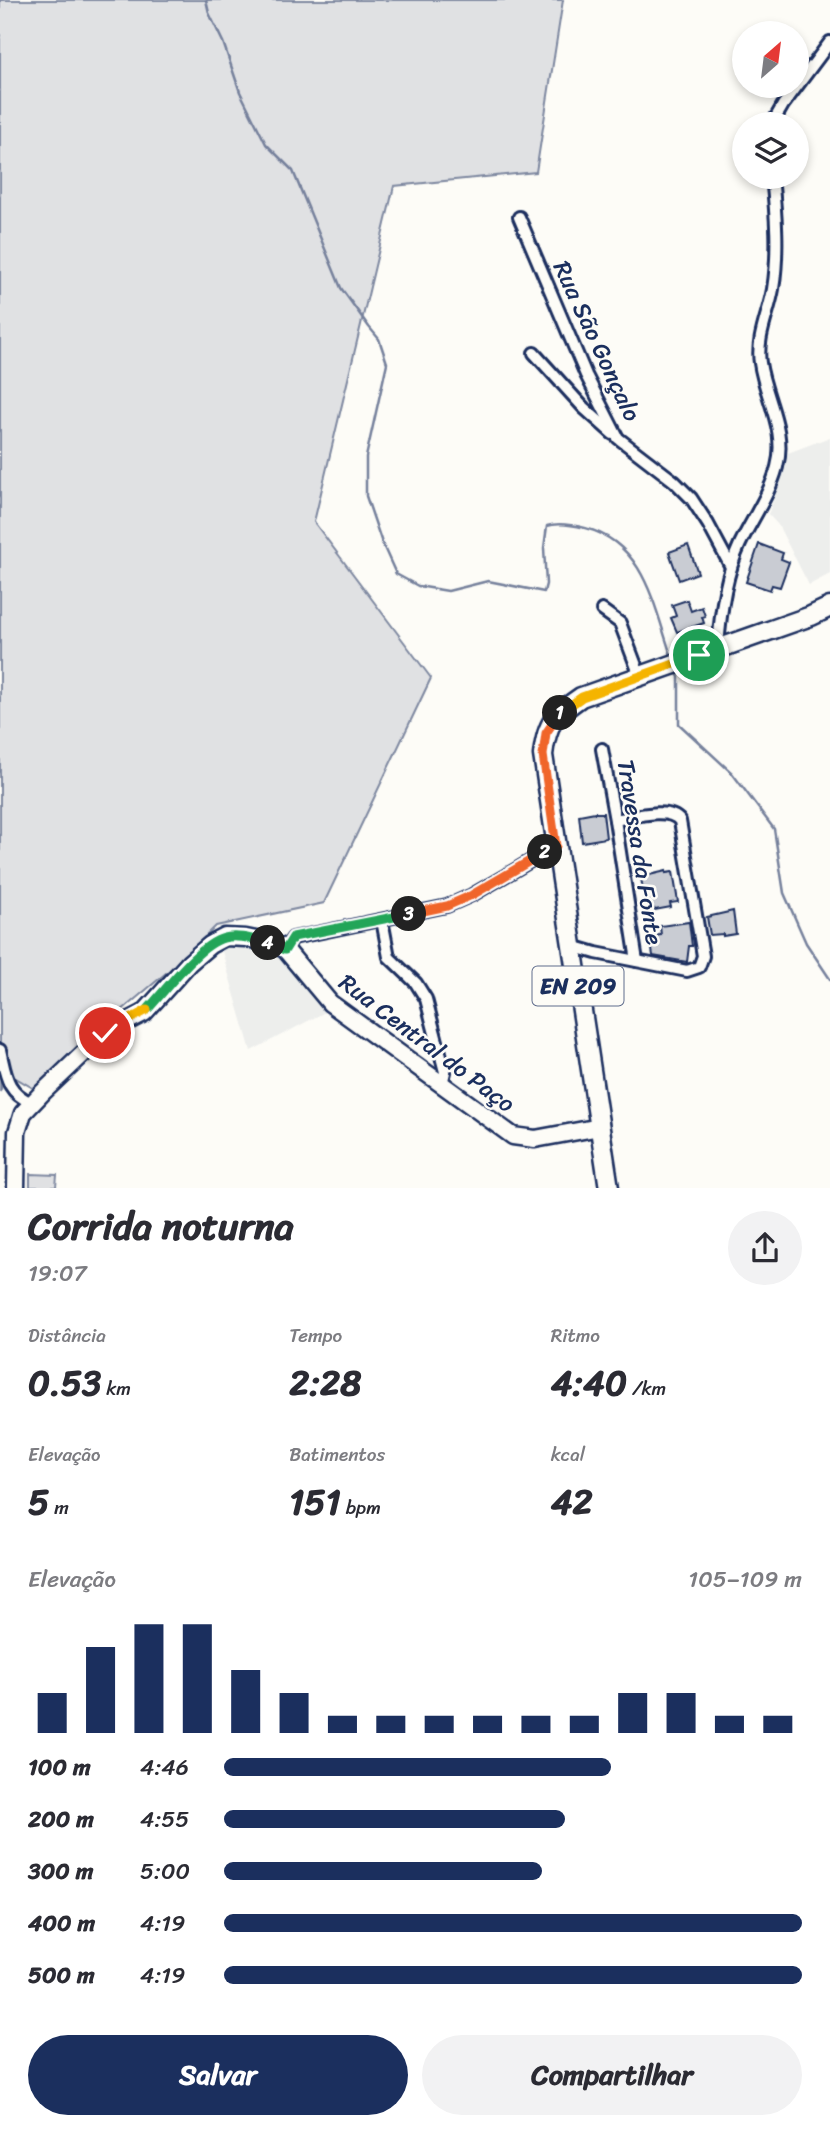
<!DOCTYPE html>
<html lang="pt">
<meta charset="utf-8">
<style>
:root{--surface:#fff;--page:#f2f2f3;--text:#2b2b33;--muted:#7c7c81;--accent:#1b2f5e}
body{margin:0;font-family:Sriracha,sans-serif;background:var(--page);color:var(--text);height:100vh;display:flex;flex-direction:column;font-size:26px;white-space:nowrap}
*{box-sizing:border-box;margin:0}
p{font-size:23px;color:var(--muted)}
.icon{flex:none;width:38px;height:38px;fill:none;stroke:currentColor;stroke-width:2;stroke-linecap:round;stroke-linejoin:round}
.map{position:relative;height:1188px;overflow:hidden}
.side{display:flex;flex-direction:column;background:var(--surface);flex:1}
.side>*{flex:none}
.needle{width:46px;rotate:28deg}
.tools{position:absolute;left:732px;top:21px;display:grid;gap:14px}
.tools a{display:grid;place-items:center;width:77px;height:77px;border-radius:50%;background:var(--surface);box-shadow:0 4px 10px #0003;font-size:35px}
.pin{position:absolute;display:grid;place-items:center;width:60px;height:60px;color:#fff;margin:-30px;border:4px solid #fff;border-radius:50%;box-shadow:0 2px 7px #0007}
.km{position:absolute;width:35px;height:35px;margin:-18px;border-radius:50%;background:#222;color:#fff;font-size:19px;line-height:35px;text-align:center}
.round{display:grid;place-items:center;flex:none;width:74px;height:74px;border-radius:37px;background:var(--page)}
.head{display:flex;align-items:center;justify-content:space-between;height:119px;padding:0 28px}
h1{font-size:38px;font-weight:800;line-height:52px}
.stats{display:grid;grid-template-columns:repeat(3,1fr);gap:10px;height:119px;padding:7px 28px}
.stats div{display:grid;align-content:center}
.stats b{font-size:35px;font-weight:800}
.stats small{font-size:19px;font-weight:400}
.stats p{font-size:19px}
.chart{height:196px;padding:14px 28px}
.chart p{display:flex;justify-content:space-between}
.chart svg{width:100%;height:126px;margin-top:7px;stroke:var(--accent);stroke-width:6}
.button{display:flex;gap:14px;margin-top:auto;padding:14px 28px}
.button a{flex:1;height:80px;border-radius:42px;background:var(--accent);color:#fff;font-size:28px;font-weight:800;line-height:80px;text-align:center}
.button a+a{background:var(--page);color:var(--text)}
ul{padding:0 28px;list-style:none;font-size:23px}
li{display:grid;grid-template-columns:112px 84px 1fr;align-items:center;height:52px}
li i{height:18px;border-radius:9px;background:var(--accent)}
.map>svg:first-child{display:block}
.built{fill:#edeeec}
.green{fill:#e0e1e3;stroke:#7e88a0;stroke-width:2}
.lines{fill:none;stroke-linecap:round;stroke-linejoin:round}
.stream{stroke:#76819c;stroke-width:2.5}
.building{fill:#c9ccd3;stroke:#1b2f5e;stroke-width:2}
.street-casing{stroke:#1b2f5e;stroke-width:16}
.secondary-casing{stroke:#1b2f5e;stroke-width:21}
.primary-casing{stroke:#1b2f5e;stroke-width:23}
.street{stroke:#fdfcf7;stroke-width:10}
.secondary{stroke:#fdfcf7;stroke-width:16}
.primary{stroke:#fdfcf7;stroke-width:18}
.split-1-casing{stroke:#fff;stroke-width:14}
.split-2-casing{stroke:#fff;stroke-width:14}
.split-3-casing{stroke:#fff;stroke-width:14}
.split-4-casing{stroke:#fff;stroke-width:14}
.split-5-casing{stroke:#fff;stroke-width:14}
.split-6-casing{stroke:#fff;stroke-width:14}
.split-1{stroke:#f5b400;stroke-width:9}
.split-2{stroke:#f0652b;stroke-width:9}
.split-3{stroke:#f0652b;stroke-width:9}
.split-4{stroke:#22a559;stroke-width:9}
.split-5{stroke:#22a559;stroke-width:9}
.split-6{stroke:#f5b400;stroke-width:9}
.labels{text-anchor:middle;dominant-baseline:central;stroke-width:5;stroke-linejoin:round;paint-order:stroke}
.shield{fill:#fdfcf7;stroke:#5f6c8c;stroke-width:2}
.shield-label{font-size:23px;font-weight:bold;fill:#1b2f5e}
.street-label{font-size:24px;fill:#1b2f5e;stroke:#fdfcf7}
</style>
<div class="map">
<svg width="830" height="1188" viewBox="0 0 830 1188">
<rect width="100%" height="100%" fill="#fdfcf7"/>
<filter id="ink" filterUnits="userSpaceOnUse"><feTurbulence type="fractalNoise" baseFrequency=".0143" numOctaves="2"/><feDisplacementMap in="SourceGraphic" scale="14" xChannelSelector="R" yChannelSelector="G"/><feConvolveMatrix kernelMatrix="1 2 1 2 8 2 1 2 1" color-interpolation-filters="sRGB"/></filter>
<g filter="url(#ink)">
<!-- built -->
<g class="built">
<path d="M 830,437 L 830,574 L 809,585 L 778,525 L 768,514 L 777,492 L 788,453 Z"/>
<path d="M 236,944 L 258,947 L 278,955 L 313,997 L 317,996 L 329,1010 L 251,1051 L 221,948 Z"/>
</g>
<!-- green -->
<g class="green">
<path d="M 0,0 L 563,0 L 536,172 L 394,186 L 314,522 L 431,678 L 324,903 L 216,926 L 185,957 L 102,1027 L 38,1091 L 14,1077 L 3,1083 L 0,1092 Z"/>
<path d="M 30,1174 L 57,1175 L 56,1187 L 30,1187 Z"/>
</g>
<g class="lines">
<!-- stream -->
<g class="stream">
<path d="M 206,0 L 209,13 L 223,42 L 240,92 L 266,144 L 293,171 L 341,288 L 369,327 L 379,339 L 387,363 L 366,457 L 366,496 L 382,543 L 396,574 L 418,586 L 448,591 L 488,581 L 544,592 L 546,584 L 544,548 L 547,526 C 559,522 573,525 585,528 C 645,543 654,607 672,658"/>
<path d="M 676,671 L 679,677 L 679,724 L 732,773 L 774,829 L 784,893 L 806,943 L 830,979"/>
</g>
</g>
<!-- building -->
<g class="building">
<path d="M 759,544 L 783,553 L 781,559 L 789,562 L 780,587 L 772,585 L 770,590 L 746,582 Z"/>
<path d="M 688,545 L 698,573 L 679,580 L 669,552 Z"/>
<path d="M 687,600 L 691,611 L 702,607 L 705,616 L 702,617 L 704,623 L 677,632 L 671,618 L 676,616 L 672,605 Z"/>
<path d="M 595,812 L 595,813 L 603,813 L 606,838 L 582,842 L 579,815 Z"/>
<path d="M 666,871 L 666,873 L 673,872 L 678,902 L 670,903 L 671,907 L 655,910 L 652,906 L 645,907 L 641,877 Z"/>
<path d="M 733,911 L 736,934 L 723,936 L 723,934 L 710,935 L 707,917 Z"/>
<path d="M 689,922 L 692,946 L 689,946 L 687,962 L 653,956 L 650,936 L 661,935 L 660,926 Z"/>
</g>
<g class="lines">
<defs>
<g id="street">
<path d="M 772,124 L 783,105 L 830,42"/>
<path d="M 519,217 L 586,375 L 618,438 L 674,481 L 691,498 L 708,524 L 731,567"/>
<path d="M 534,353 L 584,408 L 613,434"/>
<path d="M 602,610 L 620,623 L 640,676"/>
<path d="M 718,649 C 720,614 725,576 740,544 C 752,519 770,494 777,467 C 787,430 765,398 760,363 C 756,338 769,313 773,289 C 779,252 776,214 772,177"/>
<path d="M 602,749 L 615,820 L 637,961"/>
<path d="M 382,920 L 389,957 L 416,983 L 426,999 L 445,1072 L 442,1084"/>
<path d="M 572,946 L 596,953 L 687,971 L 699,967 L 703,956 L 680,821 C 669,806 633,817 615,820"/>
<path d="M 285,949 L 293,938 L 447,906 L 472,895 L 556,846"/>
<path d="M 0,1050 C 6,1075 6,1092 32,1103"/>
</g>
<path id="secondary" d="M 16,1188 L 17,1132 L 23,1113 L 43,1092 L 105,1033 L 144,1013 L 189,963 L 210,945 L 225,937 L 246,938 L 271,943 L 285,949 L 330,1003 L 513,1136 L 535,1139 L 600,1127"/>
<path id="primary" d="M 609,1188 L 543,755 C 547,721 554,716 581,697 L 811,616 L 830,607"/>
</defs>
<!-- street casing -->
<use href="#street" class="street-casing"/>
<!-- secondary casing -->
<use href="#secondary" class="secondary-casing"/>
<!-- primary casing -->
<use href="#primary" class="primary-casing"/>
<!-- street -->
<use href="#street" class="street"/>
<!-- secondary -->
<use href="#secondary" class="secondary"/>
<!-- primary -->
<use href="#primary" class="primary"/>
</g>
</g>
<g class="lines" filter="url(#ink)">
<defs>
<path id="split-1" d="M 560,713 L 582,697 L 699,655"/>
<path id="split-2" d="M 545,852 L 556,846 L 543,755 L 546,733 L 560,713"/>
<path id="split-3" d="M 409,914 L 447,906 L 472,895 L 545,852"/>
<path id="split-4" d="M 268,943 L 285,950 L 293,937 L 409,914"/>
<path id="split-5" d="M 147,1010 C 166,990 198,945 224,938 C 237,934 255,940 268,943"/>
<path id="split-6" d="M 105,1033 L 147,1010"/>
</defs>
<!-- split-1 casing -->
<use href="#split-1" class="split-1-casing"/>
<!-- split-2 casing -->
<use href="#split-2" class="split-2-casing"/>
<!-- split-3 casing -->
<use href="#split-3" class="split-3-casing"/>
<!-- split-4 casing -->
<use href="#split-4" class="split-4-casing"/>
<!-- split-5 casing -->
<use href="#split-5" class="split-5-casing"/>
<!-- split-6 casing -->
<use href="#split-6" class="split-6-casing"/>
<!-- split-1 -->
<use href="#split-1" class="split-1"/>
<!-- split-2 -->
<use href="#split-2" class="split-2"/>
<!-- split-3 -->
<use href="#split-3" class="split-3"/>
<!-- split-4 -->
<use href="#split-4" class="split-4"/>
<!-- split-5 -->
<use href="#split-5" class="split-5"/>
<!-- split-6 -->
<use href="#split-6" class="split-6"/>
</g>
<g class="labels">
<!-- shield labels -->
<rect class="shield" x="532.5" y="966.5" width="91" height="39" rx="5"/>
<g class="shield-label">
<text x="578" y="986">EN 209</text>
</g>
<!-- street labels -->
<g class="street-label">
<text transform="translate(597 341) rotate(65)">Rua São Gonçalo</text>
<text transform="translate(640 852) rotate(81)">Travessa da Fonte</text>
<text transform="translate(427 1043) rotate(37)">Rua Central do Paço</text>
</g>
</g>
</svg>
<div class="tools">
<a><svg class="needle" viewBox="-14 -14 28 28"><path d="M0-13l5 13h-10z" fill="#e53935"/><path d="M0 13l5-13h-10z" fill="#7c7c81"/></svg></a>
<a><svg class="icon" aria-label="layers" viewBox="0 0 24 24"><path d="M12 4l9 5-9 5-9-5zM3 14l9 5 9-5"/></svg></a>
</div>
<div class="pin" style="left:699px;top:655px;background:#1e9e55"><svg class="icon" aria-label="arrive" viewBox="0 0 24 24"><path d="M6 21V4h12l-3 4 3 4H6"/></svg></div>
<div class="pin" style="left:105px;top:1033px;background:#d93025"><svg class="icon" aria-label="check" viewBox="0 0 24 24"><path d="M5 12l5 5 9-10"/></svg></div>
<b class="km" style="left:560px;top:713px">1</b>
<b class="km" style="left:545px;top:852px">2</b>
<b class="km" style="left:409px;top:914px">3</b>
<b class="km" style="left:268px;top:943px">4</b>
</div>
<section class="side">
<div class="head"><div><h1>Corrida noturna</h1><p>19:07</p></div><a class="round"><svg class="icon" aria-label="share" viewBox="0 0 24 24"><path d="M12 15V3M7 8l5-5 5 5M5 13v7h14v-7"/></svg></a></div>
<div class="stats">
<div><p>Distância</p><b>0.53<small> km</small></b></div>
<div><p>Tempo</p><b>2:28</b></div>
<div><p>Ritmo</p><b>4:40<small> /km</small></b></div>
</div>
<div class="stats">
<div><p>Elevação</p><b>5<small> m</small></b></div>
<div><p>Batimentos</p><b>151<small> bpm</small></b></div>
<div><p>kcal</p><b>42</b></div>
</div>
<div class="chart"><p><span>Elevação</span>105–109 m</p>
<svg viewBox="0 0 160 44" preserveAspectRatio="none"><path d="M5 44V30M15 44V14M25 44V6M35 44V6M45 44V22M55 44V30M65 44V38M75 44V38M85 44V38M95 44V38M105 44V38M115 44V38M125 44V30M135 44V30M145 44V38M155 44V38"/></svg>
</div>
<ul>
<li><b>100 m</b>4:46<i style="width:67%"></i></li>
<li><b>200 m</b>4:55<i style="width:59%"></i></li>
<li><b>300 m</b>5:00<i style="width:55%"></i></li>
<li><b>400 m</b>4:19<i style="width:100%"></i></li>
<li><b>500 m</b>4:19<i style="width:100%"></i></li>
</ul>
<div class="button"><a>Salvar</a><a>Compartilhar</a></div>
</section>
